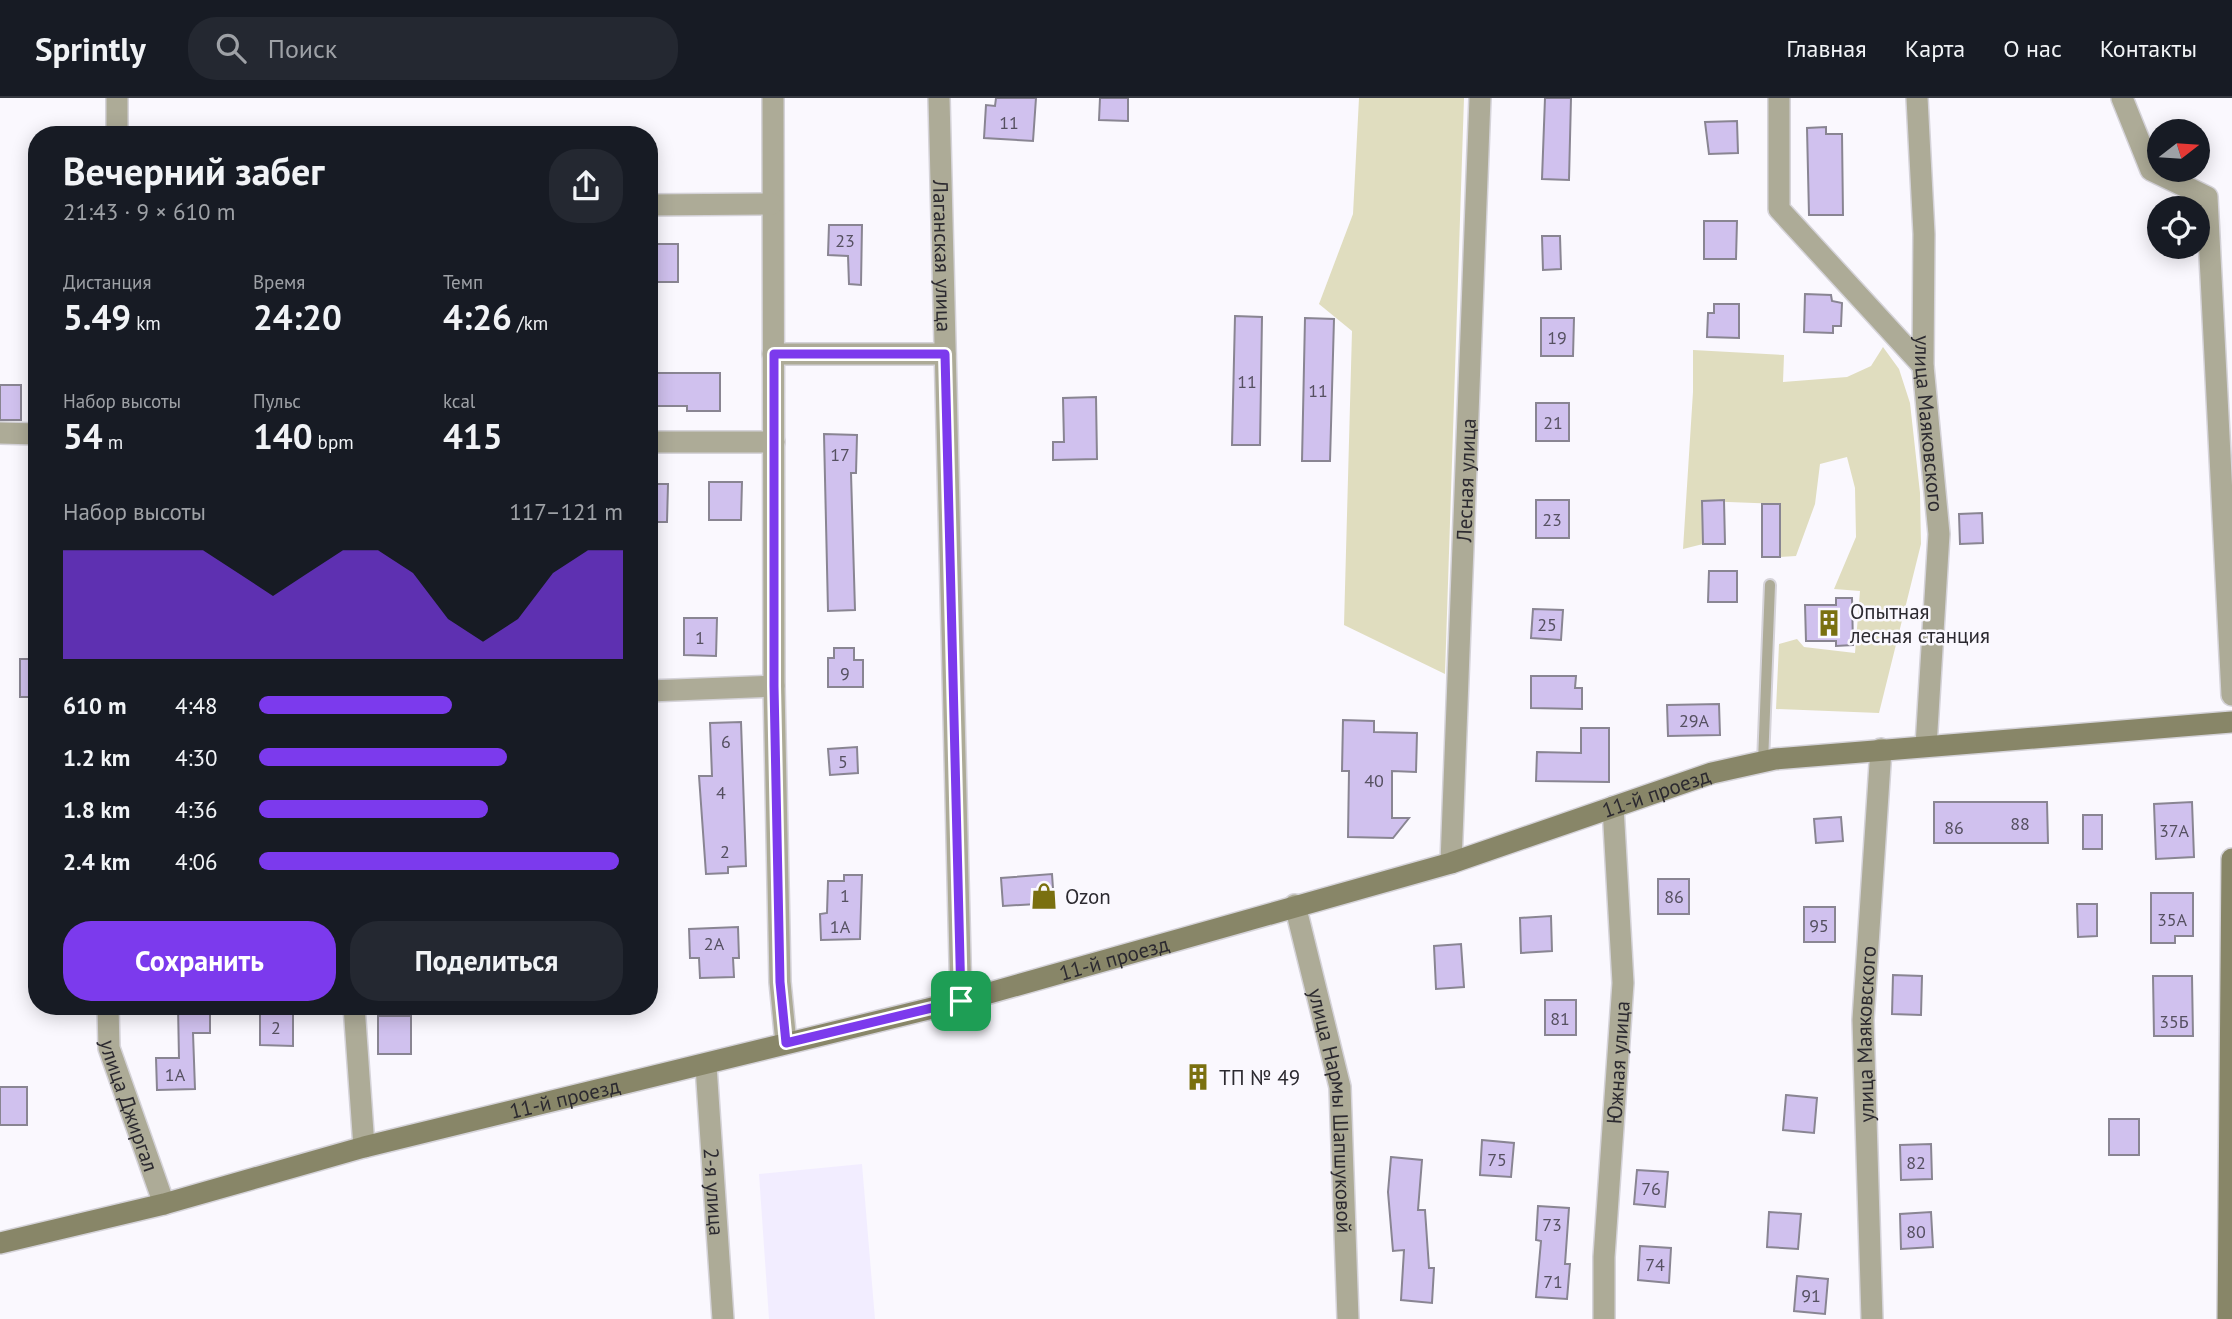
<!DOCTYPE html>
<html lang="ru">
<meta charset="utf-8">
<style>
:root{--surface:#171b24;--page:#242831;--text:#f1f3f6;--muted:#9ea1a6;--line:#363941;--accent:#7c3aed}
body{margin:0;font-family:"PT Sans",sans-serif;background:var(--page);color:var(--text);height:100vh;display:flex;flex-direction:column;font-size:26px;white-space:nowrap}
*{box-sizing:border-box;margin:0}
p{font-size:23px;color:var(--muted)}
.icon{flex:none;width:38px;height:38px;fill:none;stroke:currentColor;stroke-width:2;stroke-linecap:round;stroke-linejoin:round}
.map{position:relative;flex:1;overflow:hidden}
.drawer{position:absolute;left:28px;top:28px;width:630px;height:889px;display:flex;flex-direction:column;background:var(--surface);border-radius:28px;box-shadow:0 4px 18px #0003}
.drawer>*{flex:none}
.needle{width:46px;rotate:73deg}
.buttons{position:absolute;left:2147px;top:21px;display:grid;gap:14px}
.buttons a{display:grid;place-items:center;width:63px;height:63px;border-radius:50%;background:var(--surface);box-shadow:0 4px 18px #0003;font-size:35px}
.pin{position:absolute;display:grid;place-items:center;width:60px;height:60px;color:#fff;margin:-30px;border-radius:14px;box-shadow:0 4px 10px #0006}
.round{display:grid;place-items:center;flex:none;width:74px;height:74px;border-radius:28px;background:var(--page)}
.summary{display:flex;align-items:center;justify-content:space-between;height:119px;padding:0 35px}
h1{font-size:38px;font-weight:700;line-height:52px}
.stats{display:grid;grid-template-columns:repeat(3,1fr);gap:10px;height:119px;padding:7px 35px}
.stats div{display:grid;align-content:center}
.stats b{font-size:35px;font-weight:700}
.stats small{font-size:19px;font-weight:400}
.stats p{font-size:19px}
.chart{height:196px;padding:14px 35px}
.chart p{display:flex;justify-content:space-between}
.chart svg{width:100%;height:126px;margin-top:7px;fill:var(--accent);opacity:.7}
.primary-button{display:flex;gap:14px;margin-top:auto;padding:14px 35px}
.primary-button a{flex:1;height:80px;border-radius:28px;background:var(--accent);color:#fff;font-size:28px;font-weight:700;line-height:80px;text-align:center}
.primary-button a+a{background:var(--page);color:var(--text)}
ul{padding:0 35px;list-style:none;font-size:23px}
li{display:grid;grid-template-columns:112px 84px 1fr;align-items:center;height:52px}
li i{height:18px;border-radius:9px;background:var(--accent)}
header{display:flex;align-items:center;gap:42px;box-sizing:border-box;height:98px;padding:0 35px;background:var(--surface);border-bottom:2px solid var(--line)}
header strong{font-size:33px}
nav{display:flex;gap:38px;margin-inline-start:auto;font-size:24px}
.search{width:490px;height:63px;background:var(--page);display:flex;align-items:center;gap:18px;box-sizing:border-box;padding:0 24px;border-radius:28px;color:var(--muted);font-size:26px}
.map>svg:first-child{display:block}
.built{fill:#f2edff}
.green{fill:#e0ddbf}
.building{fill:#d0c1ee;stroke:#898592;stroke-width:2}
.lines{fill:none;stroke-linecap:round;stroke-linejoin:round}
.lane-casing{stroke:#d5d3d9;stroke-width:14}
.street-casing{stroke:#d5d3d9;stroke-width:24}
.secondary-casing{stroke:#d5d3d9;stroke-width:24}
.lane{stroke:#adab97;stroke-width:10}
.street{stroke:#adab97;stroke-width:21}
.secondary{stroke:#888668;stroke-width:21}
.route-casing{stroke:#fff;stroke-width:14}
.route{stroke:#7c3aed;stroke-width:9}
.labels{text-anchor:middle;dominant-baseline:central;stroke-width:5;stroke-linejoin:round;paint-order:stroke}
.number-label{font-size:18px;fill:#555060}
.street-label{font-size:21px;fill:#2c2a30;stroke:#faf8fe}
.poi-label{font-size:21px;fill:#2c2a30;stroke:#faf8fe;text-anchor:start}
</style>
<header>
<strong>Sprintly</strong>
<div class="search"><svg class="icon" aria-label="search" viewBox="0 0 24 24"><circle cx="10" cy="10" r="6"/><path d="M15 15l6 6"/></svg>Поиск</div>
<nav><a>Главная</a><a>Карта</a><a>О нас</a><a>Контакты</a></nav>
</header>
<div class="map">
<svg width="2232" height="1221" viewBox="0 0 2232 1221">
<rect width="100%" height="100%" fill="#faf8fe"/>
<!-- built -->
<path class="built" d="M 862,1066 L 875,1221 L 769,1221 L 759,1076 Z"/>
<!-- green -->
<g class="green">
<path d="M 1359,0 L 1464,0 L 1445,576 L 1344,527 L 1352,233 L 1319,206 L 1353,116 Z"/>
<path d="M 1883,249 L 1899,271 L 1910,305 L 1920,395 L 1921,446 L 1879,615 L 1776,611 L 1779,546 L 1797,541 L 1804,549 L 1855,555 L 1860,493 L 1834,491 L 1856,439 L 1855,390 L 1847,359 L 1820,366 L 1815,406 L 1796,458 L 1780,459 L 1780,406 L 1703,403 L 1703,446 L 1683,451 L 1693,294 L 1693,252 L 1784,257 L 1783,284 L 1847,279 L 1871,268 Z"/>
</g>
<!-- building -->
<g class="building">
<path d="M 996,0 L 1036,0 L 1033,43 L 984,40 L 986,7 L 995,8 Z"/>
<path d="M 1100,0 L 1128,0 L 1128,23 L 1099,22 Z"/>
<path d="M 1545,0 L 1571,0 L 1569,82 L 1542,81 Z"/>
<path d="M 1737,23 L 1738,55 L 1709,56 L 1705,24 Z"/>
<path d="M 1826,29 L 1826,36 L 1842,36 L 1843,117 L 1809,117 L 1807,30 Z"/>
<path d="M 1704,123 L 1737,123 L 1736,161 L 1704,161 Z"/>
<path d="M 829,127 L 862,127 L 861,187 L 849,186 L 848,158 L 828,157 Z"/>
<path d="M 1542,138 L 1560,138 L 1561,171 L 1543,172 Z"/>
<rect x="649" y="146" width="29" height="38"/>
<path d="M 1805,196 L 1831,197 L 1832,203 L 1842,205 L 1841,228 L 1833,228 L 1833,235 L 1804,234 Z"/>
<path d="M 1714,206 L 1739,206 L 1739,240 L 1707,239 L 1708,215 L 1714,215 Z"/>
<path d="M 1235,218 L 1262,219 L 1260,347 L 1232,347 Z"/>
<path d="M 1305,220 L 1334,221 L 1330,363 L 1302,363 Z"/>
<path d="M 1541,220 L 1574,220 L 1573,258 L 1541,258 Z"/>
<path d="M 649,275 L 720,275 L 720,313 L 687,313 L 687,308 L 649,308 Z"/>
<rect x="0" y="287" width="21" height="35"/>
<path d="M 1096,299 L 1097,361 L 1053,362 L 1053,344 L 1064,344 L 1063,300 Z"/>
<rect x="1536" y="305" width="33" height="38"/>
<path d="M 824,336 L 857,337 L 856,375 L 851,375 L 855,512 L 828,513 Z"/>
<path d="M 709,384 L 742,384 L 741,422 L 709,422 Z"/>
<path d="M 649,386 L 668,386 L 667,424 L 649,424 Z"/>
<rect x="1536" y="402" width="33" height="38"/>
<path d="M 1724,402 L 1725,446 L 1703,446 L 1702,403 Z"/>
<rect x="1762" y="406" width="18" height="53"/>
<path d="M 1982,415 L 1983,445 L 1960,446 L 1959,416 Z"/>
<path d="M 1709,473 L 1737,473 L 1737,504 L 1708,504 Z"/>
<path d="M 1836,500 L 1852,500 L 1853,547 L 1836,548 L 1836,543 L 1806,543 L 1805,507 L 1836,507 Z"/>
<path d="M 1533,511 L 1563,512 L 1561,542 L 1531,540 Z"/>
<path d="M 684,520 L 717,520 L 716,558 L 684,557 Z"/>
<path d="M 834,550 L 854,550 L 854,562 L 863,562 L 863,589 L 828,589 L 828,560 L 834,560 Z"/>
<rect x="20" y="561" width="17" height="38"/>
<path d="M 1531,578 L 1576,578 L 1575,590 L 1582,590 L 1582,611 L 1531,610 Z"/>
<path d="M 1719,606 L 1720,637 L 1668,638 L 1667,607 Z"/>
<path d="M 1343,622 L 1374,623 L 1374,634 L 1417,635 L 1416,674 L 1392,673 L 1392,720 L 1409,720 L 1393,740 L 1348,739 L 1349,673 L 1342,673 Z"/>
<path d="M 741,624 L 746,768 L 728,769 L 728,775 L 706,776 L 699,678 L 712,678 L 710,625 Z"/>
<path d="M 1581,630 L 1609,630 L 1609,684 L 1536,683 L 1537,654 L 1581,655 Z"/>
<path d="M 857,649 L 858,675 L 830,677 L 828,651 Z"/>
<path d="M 1934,704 L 2047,704 L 2048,745 L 1934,745 Z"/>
<path d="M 2192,704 L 2194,759 L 2156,761 L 2154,706 Z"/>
<rect x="2083" y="717" width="19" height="34"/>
<path d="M 1841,719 L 1843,743 L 1816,745 L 1814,721 Z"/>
<path d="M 1052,776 L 1054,805 L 1003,808 L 1001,780 Z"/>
<path d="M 844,777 L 862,777 L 860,841 L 821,842 L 820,816 L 827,815 L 828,783 L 844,783 Z"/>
<rect x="1658" y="781" width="31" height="35"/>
<path d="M 2151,795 L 2193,795 L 2193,838 L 2175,838 L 2175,845 L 2151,845 Z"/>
<path d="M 2077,806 L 2097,806 L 2097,838 L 2078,839 Z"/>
<rect x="1804" y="809" width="31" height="35"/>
<path d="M 1551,818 L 1552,853 L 1521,855 L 1520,820 Z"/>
<path d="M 738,829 L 739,860 L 733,860 L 734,879 L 700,880 L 699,860 L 690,860 L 689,831 Z"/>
<path d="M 1461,846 L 1464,889 L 1436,891 L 1434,848 Z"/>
<path d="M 1893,877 L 1922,878 L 1921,917 L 1892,916 Z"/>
<path d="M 2153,878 L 2192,878 L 2193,938 L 2154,938 Z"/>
<rect x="1545" y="902" width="31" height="35"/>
<path d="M 178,908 L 210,908 L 210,935 L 193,935 L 195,991 L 157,992 L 156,960 L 179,960 Z"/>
<path d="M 260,909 L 293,910 L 293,948 L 260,947 Z"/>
<rect x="378" y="918" width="33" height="38"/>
<rect x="0" y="989" width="27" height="38"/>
<path d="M 1786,997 L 1817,1000 L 1814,1035 L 1783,1032 Z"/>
<rect x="2109" y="1021" width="30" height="36"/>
<path d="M 1482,1042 L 1514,1045 L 1511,1079 L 1480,1077 Z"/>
<path d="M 1931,1046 L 1932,1081 L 1901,1082 L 1900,1047 Z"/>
<path d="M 1391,1059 L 1422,1062 L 1418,1112 L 1425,1112 L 1429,1170 L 1434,1170 L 1432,1205 L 1401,1202 L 1404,1152 L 1393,1153 L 1388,1094 Z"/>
<path d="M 1637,1072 L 1668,1074 L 1665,1109 L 1634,1106 Z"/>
<path d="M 1538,1108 L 1569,1110 L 1565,1166 L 1570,1166 L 1567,1201 L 1536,1199 L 1541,1143 L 1536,1142 Z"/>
<path d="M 1769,1114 L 1801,1116 L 1798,1151 L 1767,1149 Z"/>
<path d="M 1931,1114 L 1933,1149 L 1901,1151 L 1900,1116 Z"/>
<path d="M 1640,1148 L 1671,1150 L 1669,1185 L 1638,1182 Z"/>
<path d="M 1797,1178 L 1828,1181 L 1825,1216 L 1794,1213 Z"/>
</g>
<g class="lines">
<defs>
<path id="lane" d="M 1763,664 L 1770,487"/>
<g id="street">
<path d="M 773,0 L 774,588 L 780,884 L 786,945"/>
<path id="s1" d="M 939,0 L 961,903"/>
<path d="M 1779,0 L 1779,111 L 1923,268"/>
<path id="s2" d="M 1917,0 L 1924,136 L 1923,268 L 1939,436 L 1926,648"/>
<path d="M 2122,0 L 2151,72 L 2207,99 L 2232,597"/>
<path d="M 117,37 L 117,0"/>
<path d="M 649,107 L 772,106"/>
<path d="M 773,256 L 945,256"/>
<path d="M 0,335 L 37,336"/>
<path d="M 649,344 L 774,344"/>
<path d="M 649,593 L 774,588"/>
<path id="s3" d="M 1451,765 L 1480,0"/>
<path id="s4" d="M 1295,807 L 1340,989 L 1348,1221"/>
<path id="s5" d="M 108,908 L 109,950 L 164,1106"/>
<path d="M 354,908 L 364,1049"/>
<path id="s6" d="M 706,968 L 723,1221"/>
<path id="s7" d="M 1604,1221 L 1604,1159 L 1623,885 L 1613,709"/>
<path id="s8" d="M 1872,1221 L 1863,922 L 1881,651"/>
</g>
<g id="secondary">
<path id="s9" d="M 0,1145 L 164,1106 L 364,1049 L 961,903 L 1451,765 L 1712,675 L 1775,661 L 2232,624"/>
<path d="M 2228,1221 L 2232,761"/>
</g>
</defs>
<!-- lane casing -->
<use href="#lane" class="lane-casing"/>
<!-- street casing -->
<use href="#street" class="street-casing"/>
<!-- secondary casing -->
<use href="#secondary" class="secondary-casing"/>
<!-- lane -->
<use href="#lane" class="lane"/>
<!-- street -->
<use href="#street" class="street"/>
<!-- secondary -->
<use href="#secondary" class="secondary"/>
</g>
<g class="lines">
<defs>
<path id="route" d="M 774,256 L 945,256 L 961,903 L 786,945 L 780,884 L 774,588 Z"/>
</defs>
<!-- route casing -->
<use href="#route" class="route-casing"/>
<!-- route -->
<use href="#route" class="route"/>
</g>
<!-- icons -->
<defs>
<symbol id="building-bare" viewBox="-9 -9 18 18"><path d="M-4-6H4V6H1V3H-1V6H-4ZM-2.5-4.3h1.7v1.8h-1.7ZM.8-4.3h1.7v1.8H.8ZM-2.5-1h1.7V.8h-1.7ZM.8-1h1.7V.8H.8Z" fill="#7a7010" stroke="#faf8fe" stroke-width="2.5" paint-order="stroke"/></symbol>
<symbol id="shop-bare" viewBox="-9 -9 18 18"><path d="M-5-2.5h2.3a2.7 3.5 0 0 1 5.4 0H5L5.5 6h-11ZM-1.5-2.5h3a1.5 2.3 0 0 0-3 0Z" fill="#7a7010" stroke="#faf8fe" stroke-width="2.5" paint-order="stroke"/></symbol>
</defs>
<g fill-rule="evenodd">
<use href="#building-bare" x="1810" y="506" width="38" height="38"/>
<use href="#shop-bare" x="1025" y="779" width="38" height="38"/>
<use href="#building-bare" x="1179" y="960" width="38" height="38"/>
</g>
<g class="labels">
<!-- number labels -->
<g class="number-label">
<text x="1009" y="24">11</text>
<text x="845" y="142">23</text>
<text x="1557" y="239">19</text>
<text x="1247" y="283">11</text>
<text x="1318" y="292">11</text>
<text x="1553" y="324">21</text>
<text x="840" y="356">17</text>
<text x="1552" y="421">23</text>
<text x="1547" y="526">25</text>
<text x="700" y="539">1</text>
<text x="845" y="575">9</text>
<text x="1694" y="622">29А</text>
<text x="726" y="643">6</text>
<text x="843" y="663">5</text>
<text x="1374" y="682">40</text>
<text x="721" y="694">4</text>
<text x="2020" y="725">88</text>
<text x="1954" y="729">86</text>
<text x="2174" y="732">37А</text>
<text x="725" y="753">2</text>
<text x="845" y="797">1</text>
<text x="1674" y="798">86</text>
<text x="2172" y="821">35А</text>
<text x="1819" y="827">95</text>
<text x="840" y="828">1А</text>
<text x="714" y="845">2А</text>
<text x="1560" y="920">81</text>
<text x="2174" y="923">35Б</text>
<text x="276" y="929">2</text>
<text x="175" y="976">1А</text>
<text x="1497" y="1061">75</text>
<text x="1916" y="1064">82</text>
<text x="1651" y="1090">76</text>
<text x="1552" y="1126">73</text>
<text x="1916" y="1133">80</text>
<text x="1655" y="1166">74</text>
<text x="1553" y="1183">71</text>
<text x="1811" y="1197">91</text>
</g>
<!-- street labels -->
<g class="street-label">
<text stroke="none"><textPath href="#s1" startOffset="158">Лаганская улица</textPath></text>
<text stroke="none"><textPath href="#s2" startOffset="326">улица Маяковского</textPath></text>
<text stroke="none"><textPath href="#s3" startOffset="383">Лесная улица</textPath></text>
<text stroke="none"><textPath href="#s9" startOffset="1717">11-й проезд</textPath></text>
<text stroke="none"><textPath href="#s9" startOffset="1150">11-й проезд</textPath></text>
<text stroke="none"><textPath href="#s8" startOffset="285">улица Маяковского</textPath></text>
<text stroke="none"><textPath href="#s7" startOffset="257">Южная улица</textPath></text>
<text stroke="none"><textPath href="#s9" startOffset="583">11-й проезд</textPath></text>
<text stroke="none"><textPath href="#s5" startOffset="103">улица Джиргал</textPath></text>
<text stroke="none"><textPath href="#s4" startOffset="210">улица Нармы Шапшуковой</textPath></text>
<text stroke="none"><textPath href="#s6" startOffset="126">2-я улица</textPath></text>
</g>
<!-- poi labels -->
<g class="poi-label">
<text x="1850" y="513">Опытная<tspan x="1850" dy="24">лесная станция</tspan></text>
<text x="1065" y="798">Ozon</text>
<text x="1219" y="979">ТП № 49</text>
</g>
</g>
</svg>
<div class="buttons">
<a><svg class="needle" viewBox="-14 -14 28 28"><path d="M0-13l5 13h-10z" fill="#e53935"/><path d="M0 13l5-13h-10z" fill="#9ea1a6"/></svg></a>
<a><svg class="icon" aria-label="locate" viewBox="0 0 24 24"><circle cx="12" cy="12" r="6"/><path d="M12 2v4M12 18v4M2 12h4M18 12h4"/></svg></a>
</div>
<div class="pin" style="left:961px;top:903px;background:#1e9e55"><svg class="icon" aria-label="arrive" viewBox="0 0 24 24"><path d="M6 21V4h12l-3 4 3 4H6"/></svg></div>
<section class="drawer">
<div class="summary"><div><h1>Вечерний забег</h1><p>21:43 · 9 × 610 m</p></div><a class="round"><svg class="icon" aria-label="share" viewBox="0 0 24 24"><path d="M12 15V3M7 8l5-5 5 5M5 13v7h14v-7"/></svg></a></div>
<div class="stats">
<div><p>Дистанция</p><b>5.49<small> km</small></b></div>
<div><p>Время</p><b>24:20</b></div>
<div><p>Темп</p><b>4:26<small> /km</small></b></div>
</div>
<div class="stats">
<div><p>Набор высоты</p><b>54<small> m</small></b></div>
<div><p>Пульс</p><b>140<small> bpm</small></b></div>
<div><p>kcal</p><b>415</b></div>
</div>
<div class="chart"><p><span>Набор высоты</span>117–121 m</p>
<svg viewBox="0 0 160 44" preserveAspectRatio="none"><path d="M0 44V6L10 6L20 6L30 6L40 6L50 14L60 22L70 14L80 6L90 6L100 14L110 30L120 38L130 30L140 14L150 6L160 6V44z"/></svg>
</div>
<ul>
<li><b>610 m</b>4:48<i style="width:53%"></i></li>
<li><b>1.2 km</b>4:30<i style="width:68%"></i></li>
<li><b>1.8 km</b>4:36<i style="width:63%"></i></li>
<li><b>2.4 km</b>4:06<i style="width:99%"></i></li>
</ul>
<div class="primary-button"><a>Сохранить</a><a>Поделиться</a></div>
</section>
</div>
